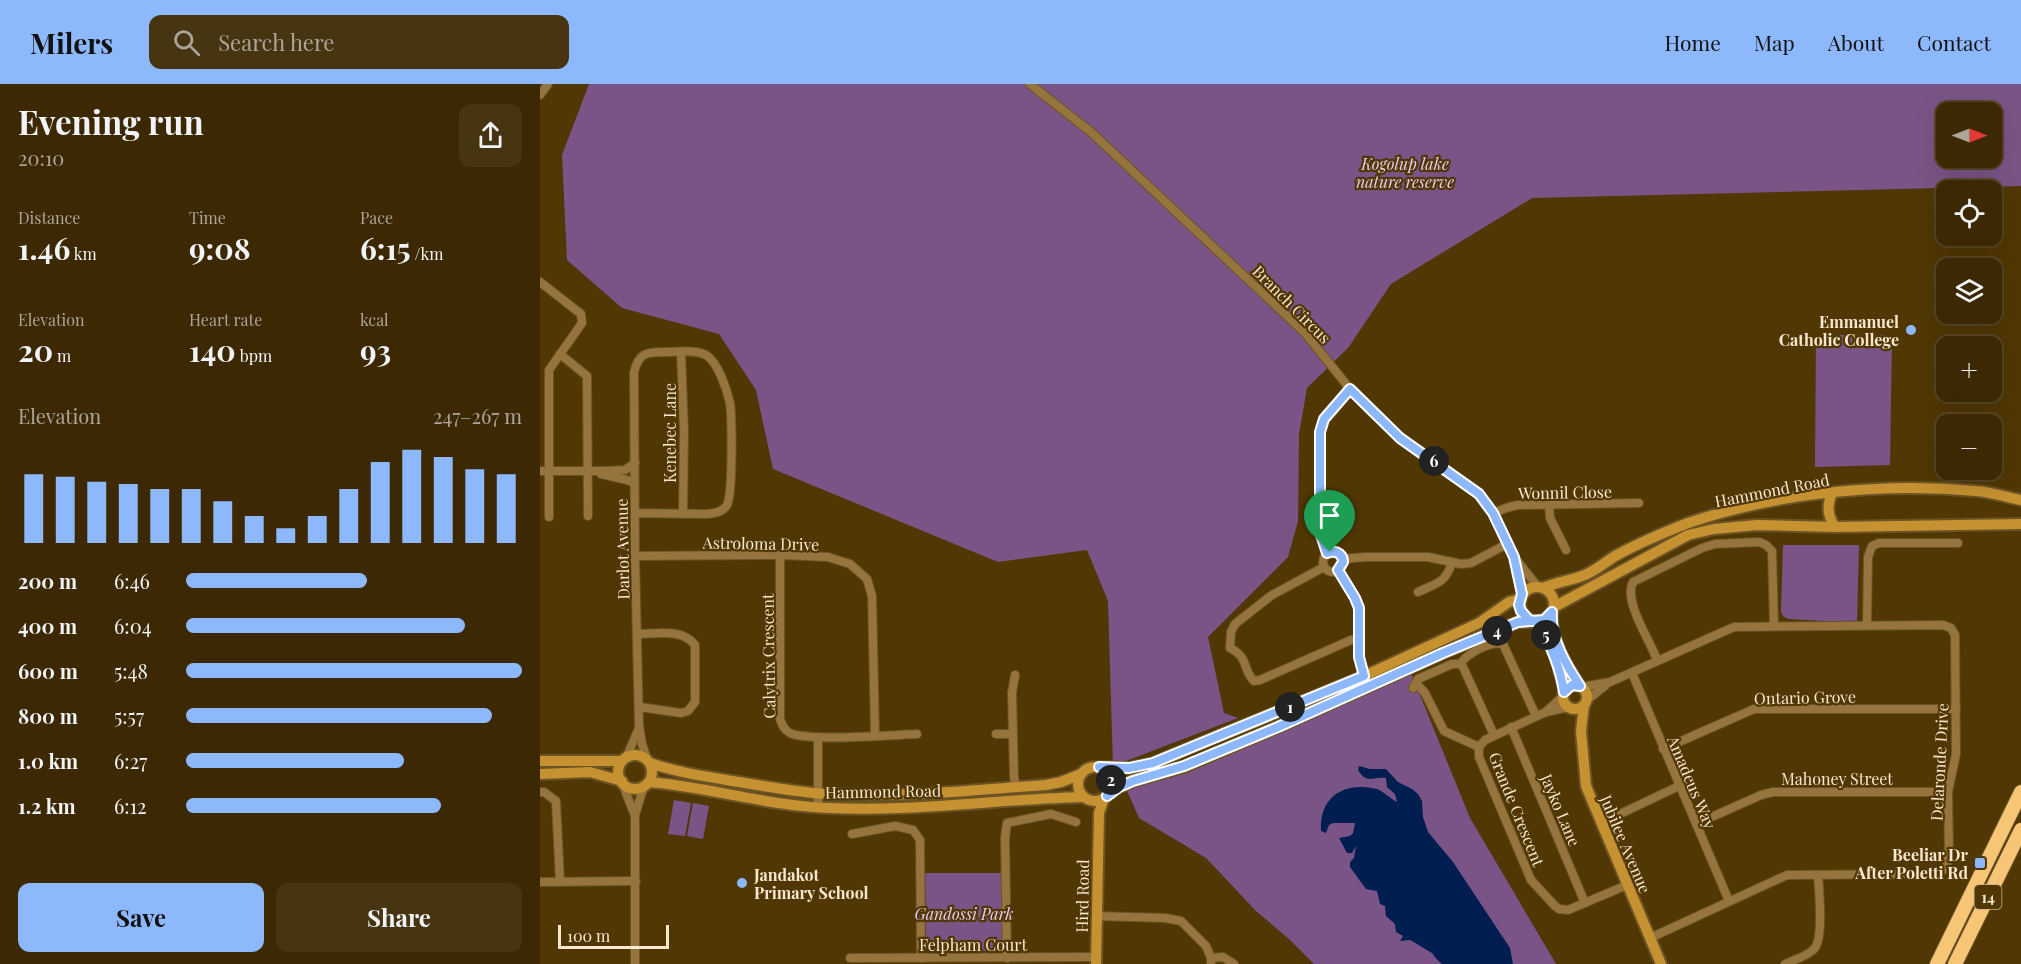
<!DOCTYPE html>
<meta charset="utf-8">
<style>
:root{--surface:#3c2903;--page:#473512;--text:#f1f3f6;--muted:#aca69a;--line:#554525;--accent:#8db9fc}
body{margin:0;font-family:"Playfair Display",serif;background:var(--page);color:var(--text);height:100vh;display:flex;flex-direction:column;font-size:22px;white-space:nowrap}
*{box-sizing:border-box;margin:0}
p{font-size:20px;color:var(--muted)}
.icon{flex:none;width:33px;height:33px;fill:none;stroke:currentColor;stroke-width:2;stroke-linecap:round;stroke-linejoin:round}
.map{position:relative;flex:1;overflow:hidden}
.sheet{display:flex;flex-direction:column;background:var(--surface);width:540px}
.sheet>*{flex:none}
.needle{width:39px;rotate:90deg}
.tools{position:absolute;left:1396px;top:18px;display:grid;gap:12px}
.tools a{display:grid;place-items:center;width:66px;height:66px;border-radius:12px;background:var(--surface);box-shadow:0 6px 24px #0002,0 0 0 2px var(--line);font-size:30px}
.scale{position:absolute;left:18px;bottom:15px;width:111px;box-sizing:border-box;padding-left:6px;border:3px solid #f7e7cf;border-top:0;font-size:16px;line-height:21px;white-space:nowrap;color:#f7e7cf;-webkit-text-stroke:4px #503704;paint-order:stroke}
.pin{position:absolute;display:grid;place-items:center;width:51px;height:51px;color:#fff;margin:-62px -26px;border-radius:50% 50% 50% 0;rotate:-45deg;box-shadow:0 0 6px #0007}
.pin .icon{rotate:45deg}
.km{position:absolute;width:30px;height:30px;margin:-15px;border-radius:50%;background:#222;color:#fff;font-size:16px;line-height:30px;text-align:center}
.round{display:grid;place-items:center;flex:none;width:63px;height:63px;border-radius:12px;background:var(--page)}
.summary{display:flex;align-items:center;justify-content:space-between;height:102px;padding:0 18px}
h1{font-size:33px;font-weight:700;line-height:45px}
.figures{display:grid;grid-template-columns:repeat(3,1fr);gap:9px;height:102px;padding:6px 18px}
.figures div{display:grid;align-content:center}
.figures b{font-size:30px;font-weight:700}
.figures small{font-size:16px;font-weight:400}
.figures p{font-size:16px}
.chart{height:168px;padding:12px 18px}
.chart p{display:flex;justify-content:space-between}
.chart svg{width:100%;height:108px;margin-top:6px;stroke:var(--accent);stroke-width:6}
.cta{display:flex;gap:12px;margin-top:auto;padding:12px 18px}
.cta a{flex:1;height:69px;border-radius:12px;background:var(--accent);color:#111;font-size:24px;font-weight:700;line-height:69px;text-align:center}
.cta a+a{background:var(--page);color:var(--text)}
ul{padding:0 18px;list-style:none;font-size:20px}
li{display:grid;grid-template-columns:96px 72px 1fr;align-items:center;height:45px}
li i{height:15px;border-radius:8px;background:var(--accent)}
header{display:flex;align-items:center;gap:36px;box-sizing:border-box;height:84px;padding:0 30px;background:var(--accent);color:#111}
header strong{font-size:28px}
nav{display:flex;gap:33px;margin-inline-start:auto;font-size:21px}
.search{width:420px;height:54px;background:var(--page);display:flex;align-items:center;gap:15px;box-sizing:border-box;padding:0 21px;border-radius:12px;color:var(--muted);font-size:22px}
main{display:flex;flex:1;min-height:0}
.map>svg:first-child{display:block}
.green{fill:#7b5487;fill-rule:evenodd}
.water{fill:#001e50}
.lines{fill:none;stroke-linecap:round;stroke-linejoin:round}
.street-casing{stroke:#6b5324;stroke-width:10}
.secondary-casing{stroke:#6b5324;stroke-width:14}
.highway-casing{stroke:#6b5324;stroke-width:16}
.street{stroke:#95743d;stroke-width:8}
.secondary{stroke:#c69130;stroke-width:10}
.highway{stroke:#f6c576;stroke-width:14}
.route-casing{stroke:#fff;stroke-width:12}
.route{stroke:#8db9fc;stroke-width:8}
.poi-dot{fill:#8db9fc;stroke:#503704;stroke-width:2}
.labels{text-anchor:middle;dominant-baseline:central;stroke-width:4.5;stroke-linejoin:round;paint-order:stroke}
.shield{fill:#503704;stroke:#c5b292;stroke-width:1.5}
.shield-label{font-size:15px;font-weight:bold;fill:#f7e7cf}
.park-label{font-size:16px;font-style:italic;fill:#eacbf2;stroke:#503704}
.street-label{font-size:16px;fill:#f7e7cf;stroke:#503704}
.poi-label{font-size:16px;font-weight:bold;fill:#f7e7cf;stroke:#503704;text-anchor:end}
</style>
<header>
<strong>Milers</strong>
<div class="search"><svg class="icon" aria-label="search" viewBox="0 0 24 24"><circle cx="10" cy="10" r="6"/><path d="M15 15l6 6"/></svg>Search here</div>
<nav><a>Home</a><a>Map</a><a>About</a><a>Contact</a></nav>
</header>
<main>
<section class="sheet">
<div class="summary"><div><h1>Evening run</h1><p>20:10</p></div><a class="round"><svg class="icon" aria-label="share" viewBox="0 0 24 24"><path d="M12 15V3M7 8l5-5 5 5M5 13v7h14v-7"/></svg></a></div>
<div class="figures">
<div><p>Distance</p><b>1.46<small> km</small></b></div>
<div><p>Time</p><b>9:08</b></div>
<div><p>Pace</p><b>6:15<small> /km</small></b></div>
</div>
<div class="figures">
<div><p>Elevation</p><b>20<small> m</small></b></div>
<div><p>Heart rate</p><b>140<small> bpm</small></b></div>
<div><p>kcal</p><b>93</b></div>
</div>
<div class="chart"><p><span>Elevation</span>247–267 m</p>
<svg viewBox="0 0 160 44" preserveAspectRatio="none"><path d="M5 44V16M15 44V17M25 44V19M35 44V20M45 44V22M55 44V22M65 44V27M75 44V33M85 44V38M95 44V33M105 44V22M115 44V11M125 44V6M135 44V9M145 44V14M155 44V16"/></svg>
</div>
<ul>
<li><b>200 m</b>6:46<i style="width:54%"></i></li>
<li><b>400 m</b>6:04<i style="width:83%"></i></li>
<li><b>600 m</b>5:48<i style="width:100%"></i></li>
<li><b>800 m</b>5:57<i style="width:91%"></i></li>
<li><b>1.0 km</b>6:27<i style="width:65%"></i></li>
<li><b>1.2 km</b>6:12<i style="width:76%"></i></li>
</ul>
<div class="cta"><a>Save</a><a>Share</a></div>
</section>
<div class="map">
<svg width="1481" height="880" viewBox="0 0 1481 880">
<rect width="100%" height="100%" fill="#503704"/>
<!-- green -->
<g class="green">
<path d="M 49,0 L 1481,0 L 1481,102 L 992,114 L 851,200 L 808,264 L 767,304 L 759,350 L 758,437 L 748,473 L 668,553 L 684,629 L 698,634 L 573,682 L 568,517 L 547,466 L 458,478 L 233,385 L 216,306 L 179,250 L 82,224 L 27,176 L 22,71 ZM 1407,28 L 1452,28 L 1452,74 L 1407,74 Z"/>
<path d="M 1276,251 L 1352,251 L 1350,381 L 1275,383 Z"/>
<path d="M 1243,461 L 1319,461 L 1317,539 L 1249,535 L 1244,533 L 1241,528 Z"/>
<path d="M 871,589 L 930,734 L 1016,880 L 774,880 L 749,855 L 716,827 L 666,774 L 599,734 L 585,702 Z"/>
<path d="M 134,716 L 151,719 L 145,752 L 128,750 Z"/>
<path d="M 153,719 L 169,722 L 163,755 L 147,752 Z"/>
<path d="M 385,789 L 462,789 L 463,851 C 462,859 460,862 454,867 L 397,868 L 387,863 L 386,856 Z"/>
</g>
<!-- water -->
<path class="water" d="M 819,682 L 830,685 L 846,685 L 858,698 L 872,705 L 878,710 L 882,717 L 883,733 L 888,748 L 913,778 L 966,858 L 970,864 L 973,880 L 902,880 C 897,876 895,873 892,869 C 890,868 874,858 870,856 L 860,857 L 863,852 L 856,848 L 855,840 L 846,832 L 845,822 L 840,820 L 837,807 L 826,805 L 810,783 L 810,778 L 814,774 L 816,762 L 812,769 L 807,769 L 799,754 L 810,752 L 813,749 L 815,739 L 793,739 L 789,741 L 786,749 L 781,747 C 779,712 805,697 837,705 C 843,707 851,715 857,718 L 855,710 L 847,703 L 846,694 C 834,692 827,701 818,686 Z"/>
<g class="lines">
<defs>
<g id="street">
<path d="M 490,0 L 551,48 L 765,249 L 810,305 L 860,354 L 939,410 L 953,429 L 974,473 L 983,510"/>
<path d="M 0,11 L 8,0"/>
<path d="M 0,198 L 41,230 L 42,239 L 9,286 L 9,433"/>
<path d="M 141,269 L 144,347 L 143,430"/>
<path d="M 20,270 L 47,292 L 48,432"/>
<path d="M 0,387 L 65,387 L 85,386 L 95,379"/>
<path d="M 61,390 L 87,396 L 94,399"/>
<path d="M 1009,421 L 1010,434 L 1026,466"/>
<path d="M 95,429 L 167,430 C 175,429 183,428 187,421 C 193,409 192,335 190,319 C 187,306 178,278 166,271 C 155,265 137,268 124,268 C 106,268 99,269 94,288 L 95,472 L 99,642 L 102,660 L 107,675"/>
<path d="M 953,429 L 969,423 L 978,421 L 1099,419"/>
<circle cx="793" cy="478" r="10"/>
<path d="M 787,469 L 781,451 L 780,441 L 780,348 L 784,335 L 810,305"/>
<path d="M 240,471 L 240,635 C 242,641 244,646 250,649 C 269,658 352,651 377,650"/>
<path d="M 95,472 L 240,471 L 288,473 L 310,480 L 327,495 L 332,512 L 335,651"/>
<path d="M 975,474 L 998,503"/>
<path d="M 803,475 L 825,473 L 888,473 L 921,480 L 931,479 L 967,460"/>
<path d="M 784,483 L 732,511 L 695,540 L 691,548 L 690,564 C 710,574 702,586 714,597 L 720,596 L 811,556 L 819,555"/>
<path d="M 798,486 L 815,514 L 819,524 L 819,573 L 824,592"/>
<path d="M 878,508 C 897,499 906,499 912,478"/>
<path d="M 1327,541 L 1328,473 L 1332,462 L 1339,459 L 1418,459"/>
<path d="M 97,550 C 117,550 142,544 155,561 L 155,618 L 148,627 L 141,629 L 100,623"/>
<path d="M 1117,576 C 1110,556 1083,517 1093,498 L 1162,464 L 1175,460 L 1219,458 L 1226,461 L 1232,467 L 1234,542"/>
<path d="M 920,580 C 928,569 949,557 963,560 L 996,632"/>
<path d="M 1092,589 L 1189,817"/>
<path d="M 475,591 L 472,609 L 474,693 L 476,703"/>
<path d="M 876,599 L 885,609 L 904,647 L 939,663"/>
<path d="M 1042,603 L 1070,598 L 1194,543 L 1403,541 L 1411,544 L 1415,551 L 1416,670 L 1408,708 L 1409,771 L 1406,784 L 1397,790 L 1247,791 L 1110,854"/>
<path d="M 873,604 L 878,595 L 912,580 L 920,580 L 923,583 L 954,651"/>
<path d="M 1047,616 L 1066,601"/>
<path d="M 1029,623 L 1006,628 L 945,656 L 939,663 L 939,673 L 991,796 L 1015,822 L 1019,825 L 1028,826 L 1087,801"/>
<path d="M 1007,627 L 1023,612"/>
<path d="M 971,643 L 1045,819"/>
<path d="M 456,650 L 473,650"/>
<path d="M 278,653 L 278,723"/>
<path d="M 1123,665 L 1214,625 L 1416,625"/>
<path d="M 86,674 L 99,644"/>
<path d="M 83,699 C 86,711 91,721 95,732 L 95,880"/>
<path d="M 0,708 L 4,708 L 16,717 L 20,798"/>
<path d="M 95,731 L 104,702"/>
<path d="M 1061,739 L 1139,702"/>
<path d="M 1156,740 L 1221,711 L 1233,708 L 1408,708"/>
<path d="M 312,750 L 355,742 L 373,746 L 380,756 L 381,874"/>
<path d="M 0,798 L 96,797"/>
<path d="M 556,832 L 625,834 L 641,837 L 666,862 L 671,874 L 671,880"/>
<path d="M 310,874 L 556,873"/>
<path d="M 467,874 L 465,754 L 467,739 L 511,730 L 536,738"/>
<path d="M 671,874 L 683,873 L 694,880"/>
<path d="M 1245,880 C 1253,876 1268,872 1274,865 C 1284,855 1279,806 1278,791"/>
</g>
<g id="secondary">
<path d="M 1292,409 C 1287,421 1287,431 1295,443"/>
<circle cx="997" cy="520" r="17"/>
<path d="M 1003,504 C 1016,498 1029,497 1042,492 C 1055,488 1066,477 1077,471 C 1099,459 1125,448 1148,439 C 1237,409 1343,398 1436,407 C 1451,408 1466,413 1481,416"/>
<path d="M 1014,523 L 1148,451 L 1174,445 L 1217,441 L 1295,443 L 1481,440"/>
<path d="M 1012,528 C 1010,555 1026,581 1040,602"/>
<path d="M 998,538 L 1016,572 L 1025,608"/>
<circle cx="1035" cy="613" r="12"/>
<path d="M 1044,621 L 1041,647 L 1046,702 L 1121,880"/>
<circle cx="95" cy="688" r="17"/>
<path d="M 0,677 L 82,677"/>
<path d="M 110,679 C 139,689 169,693 199,698 C 228,703 257,708 286,710 C 359,714 433,706 506,701 L 521,698 L 541,690"/>
<path d="M 559,683 L 589,684 L 613,679 L 824,592 L 939,539 L 969,518 L 980,515"/>
<circle cx="555" cy="700" r="17"/>
<path d="M 0,690 L 50,688 L 82,697"/>
<path d="M 109,698 C 169,703 228,722 289,724 C 374,728 459,715 543,713"/>
<path d="M 567,712 L 579,703 L 593,697 L 644,683 L 738,643 L 903,569 L 978,538 L 995,538"/>
<path d="M 556,880 L 559,729 L 564,714"/>
</g>
<g id="highway">
<path d="M 1397,880 L 1481,708"/>
<path d="M 1415,880 L 1481,746"/>
</g>
</defs>
<!-- street casing -->
<use href="#street" class="street-casing"/>
<!-- secondary casing -->
<use href="#secondary" class="secondary-casing"/>
<!-- highway casing -->
<use href="#highway" class="highway-casing"/>
<!-- street -->
<use href="#street" class="street"/>
<!-- secondary -->
<use href="#secondary" class="secondary"/>
<!-- highway -->
<use href="#highway" class="highway"/>
</g>
<g class="lines">
<defs>
<path id="route" d="M 790,468 C 798,467 803,471 803,478 L 798,486 L 815,514 L 819,524 L 819,573 L 824,592 L 613,679 L 589,684 L 559,683 C 572,690 575,700 567,712 L 579,703 L 593,697 L 644,682 L 738,643 L 903,569 L 978,538 L 1004,536 L 1012,528 C 1010,554 1026,581 1040,602 L 1032,601 L 1024,608 C 1020,582 1011,561 998,538 L 989,536 L 981,527 L 979,521 L 982,510 L 974,473 L 953,429 L 939,410 L 860,354 L 810,305 L 784,335 L 780,348 L 780,441 L 781,451 L 787,469 L 790,468"/>
</defs>
<!-- route casing -->
<use href="#route" class="route-casing"/>
<!-- route -->
<use href="#route" class="route"/>
</g>
<!-- markers -->
<g class="poi-dot">
<circle cx="1371" cy="246" r="6"/>
<rect x="1434" y="773" width="12" height="12" rx="3"/>
<circle cx="202" cy="799" r="6"/>
</g>
<g class="labels">
<!-- shield labels -->
<rect class="shield" x="1434.5" y="801" width="27" height="24" rx="4.5"/>
<g class="shield-label">
<text x="1448" y="813">14</text>
</g>
<!-- park labels -->
<g class="park-label">
<text x="865" y="79">Kogolup lake<tspan x="865" dy="18">nature reserve</tspan></text>
<text x="424" y="829">Gandossi Park</text>
</g>
<!-- street labels -->
<g class="street-label">
<text transform="translate(752 220) rotate(45)">Branch Circus</text>
<text transform="translate(129 349) rotate(-90)">Kenebec Lane</text>
<text transform="translate(1232 406) rotate(-11)">Hammond Road</text>
<text transform="translate(1025 408) rotate(-1)">Wonnil Close</text>
<text transform="translate(221 459) rotate(1)">Astroloma Drive</text>
<text transform="translate(82 465) rotate(-91)">Darlot Avenue</text>
<text transform="translate(228 572) rotate(-91)">Calytrix Crescent</text>
<text transform="translate(1265 613) rotate(-1)">Ontario Grove</text>
<text transform="translate(1399 678) rotate(-87)">Delaronde Drive</text>
<text x="1297" y="694">Mahoney Street</text>
<text transform="translate(1152 698) rotate(67)">Amadeus Way</text>
<text transform="translate(343 707) rotate(-1)">Hammond Road</text>
<text transform="translate(977 725) rotate(68)">Grande Crescent</text>
<text transform="translate(1021 726) rotate(67)">Jayko Lane</text>
<text transform="translate(1086 760) rotate(67)">Jubilee Avenue</text>
<text transform="translate(542 812) rotate(-89)">Hird Road</text>
<text x="433" y="860">Felpham Court</text>
</g>
<!-- poi labels -->
<g class="poi-label">
<text x="1359" y="237">Emmanuel<tspan x="1359" dy="18">Catholic College</tspan></text>
<text x="1428" y="770">Beeliar Dr<tspan x="1428" dy="18">After Poletti Rd</tspan></text>
<text x="214" y="790" text-anchor="start">Jandakot<tspan x="214" dy="18">Primary School</tspan></text>
</g>
</g>
</svg>
<div class="tools">
<a><svg class="needle" viewBox="-14 -14 28 28"><path d="M0-13l5 13h-10z" fill="#e53935"/><path d="M0 13l5-13h-10z" fill="#aca69a"/></svg></a>
<a><svg class="icon" aria-label="locate" viewBox="0 0 24 24"><circle cx="12" cy="12" r="6"/><path d="M12 2v4M12 18v4M2 12h4M18 12h4"/></svg></a>
<a><svg class="icon" aria-label="layers" viewBox="0 0 24 24"><path d="M12 4l9 5-9 5-9-5zM3 14l9 5 9-5"/></svg></a>
<a>+</a>
<a>−</a>
</div>
<div class="scale">100 m</div>
<div class="pin" style="left:790px;top:468px;background:#1e9e55"><svg class="icon" aria-label="arrive" viewBox="0 0 24 24"><path d="M6 21V4h12l-3 4 3 4H6"/></svg></div>
<b class="km" style="left:750px;top:623px">1</b>
<b class="km" style="left:571px;top:696px">2</b>
<b class="km" style="left:957px;top:547px">4</b>
<b class="km" style="left:1006px;top:551px">5</b>
<b class="km" style="left:894px;top:377px">6</b>
</div>
</main>
